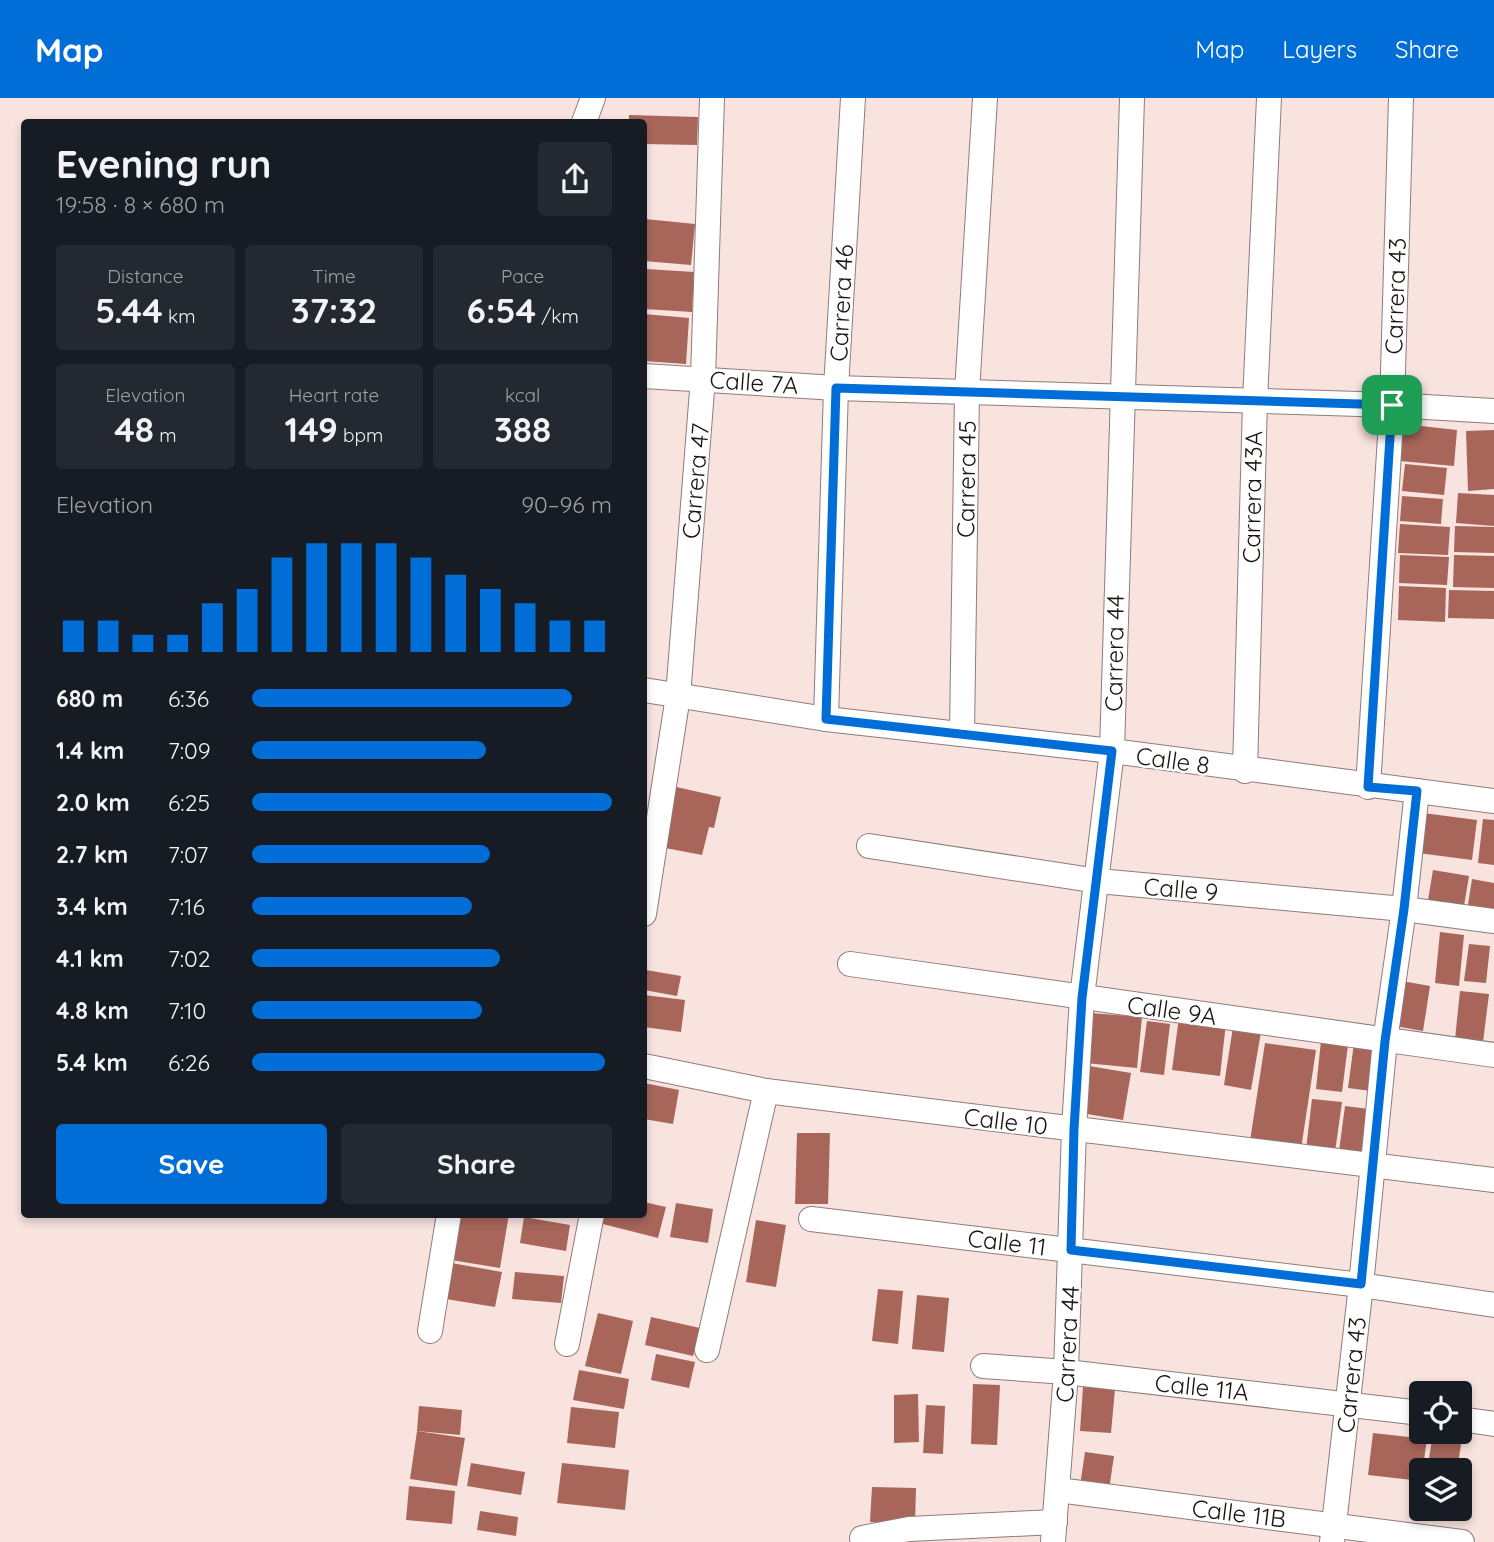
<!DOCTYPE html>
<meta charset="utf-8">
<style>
:root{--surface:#171b24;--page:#242831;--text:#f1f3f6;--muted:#9ea1a6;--accent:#006ed6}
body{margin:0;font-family:Quicksand,sans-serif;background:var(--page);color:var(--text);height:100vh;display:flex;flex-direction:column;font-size:26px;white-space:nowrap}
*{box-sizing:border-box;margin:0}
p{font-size:23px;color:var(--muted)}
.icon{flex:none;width:38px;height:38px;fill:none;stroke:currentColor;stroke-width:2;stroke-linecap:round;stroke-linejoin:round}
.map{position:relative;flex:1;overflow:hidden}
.sheet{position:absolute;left:21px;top:21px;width:626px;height:1099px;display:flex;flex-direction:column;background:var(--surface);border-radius:7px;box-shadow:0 4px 10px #0003}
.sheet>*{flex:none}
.fabs{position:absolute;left:1409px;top:1283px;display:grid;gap:14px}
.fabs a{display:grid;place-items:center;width:63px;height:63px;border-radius:7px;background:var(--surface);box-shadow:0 4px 10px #0003;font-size:35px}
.pin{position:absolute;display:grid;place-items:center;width:60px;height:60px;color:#fff;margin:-30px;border-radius:14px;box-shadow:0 4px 10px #0006}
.round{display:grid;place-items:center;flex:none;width:74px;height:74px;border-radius:7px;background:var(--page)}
.headline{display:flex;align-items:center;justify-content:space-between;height:119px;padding:0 35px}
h1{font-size:38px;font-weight:700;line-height:52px}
.metrics{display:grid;grid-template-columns:repeat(3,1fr);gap:10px;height:119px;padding:7px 35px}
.metrics div{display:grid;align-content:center;border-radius:7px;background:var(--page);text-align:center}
.metrics b{font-size:35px;font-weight:700}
.metrics small{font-size:19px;font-weight:400}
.metrics p{font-size:19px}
.chart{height:196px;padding:14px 35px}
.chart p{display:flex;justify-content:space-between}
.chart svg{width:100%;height:126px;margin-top:7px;stroke:var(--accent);stroke-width:6}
.button{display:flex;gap:14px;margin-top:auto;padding:14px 35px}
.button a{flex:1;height:80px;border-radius:7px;background:var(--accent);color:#fff;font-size:28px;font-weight:700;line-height:80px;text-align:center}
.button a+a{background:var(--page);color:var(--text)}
ul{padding:0 35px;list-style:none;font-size:23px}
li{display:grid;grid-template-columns:112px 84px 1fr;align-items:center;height:52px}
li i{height:18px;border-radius:9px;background:var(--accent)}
header{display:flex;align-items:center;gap:42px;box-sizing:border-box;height:98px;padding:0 35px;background:var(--accent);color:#fff}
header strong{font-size:33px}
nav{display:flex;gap:38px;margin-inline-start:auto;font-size:24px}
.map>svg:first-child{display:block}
.building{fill:#a8665b}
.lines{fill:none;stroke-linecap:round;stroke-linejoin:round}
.minor-casing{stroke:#8f7c79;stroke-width:26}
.minor{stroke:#fff;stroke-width:24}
.route-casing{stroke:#fff;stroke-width:14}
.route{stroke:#006ed6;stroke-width:9}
.labels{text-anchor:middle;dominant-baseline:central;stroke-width:5;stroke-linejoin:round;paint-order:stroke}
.street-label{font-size:24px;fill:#1b1412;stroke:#fff}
</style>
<header>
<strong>Map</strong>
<nav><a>Map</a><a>Layers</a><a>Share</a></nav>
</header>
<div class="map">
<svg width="1494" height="1444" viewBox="0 0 1494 1444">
<rect width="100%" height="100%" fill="#f8e3df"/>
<!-- building -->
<g class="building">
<path d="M 629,17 L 698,19 L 697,47 L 644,46 L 644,24 L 629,24 Z"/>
<path d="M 645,121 L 695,126 L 691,167 L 644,163 Z"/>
<path d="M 646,171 L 694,174 L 692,214 L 644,211 Z"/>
<path d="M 644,216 L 689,220 L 686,266 L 644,263 Z"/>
<path d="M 1403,326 L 1457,332 L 1454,368 L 1400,363 Z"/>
<path d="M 1494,332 L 1494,391 L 1468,393 L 1466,333 Z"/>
<path d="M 1405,366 L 1447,370 L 1444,397 L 1402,393 Z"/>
<path d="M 1458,395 L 1494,397 L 1494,428 L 1456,425 Z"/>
<path d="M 1402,398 L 1443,401 L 1441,426 L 1400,423 Z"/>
<path d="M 1400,426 L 1450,429 L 1448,457 L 1398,455 Z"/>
<path d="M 1455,428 L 1494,429 L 1494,455 L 1454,454 Z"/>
<path d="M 1400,457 L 1449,459 L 1447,487 L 1399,485 Z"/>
<path d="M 1454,457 L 1494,458 L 1494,490 L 1453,489 Z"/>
<path d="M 1399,488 L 1446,490 L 1445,524 L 1398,522 Z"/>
<path d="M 1449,492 L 1494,493 L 1494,521 L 1448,520 Z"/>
<path d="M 672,688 L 721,699 L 714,730 L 709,729 L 702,757 L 660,749 Z"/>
<path d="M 1423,715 L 1477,722 L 1472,762 L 1418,755 Z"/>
<path d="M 1483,721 L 1494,722 L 1494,767 L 1478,765 Z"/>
<path d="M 1433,772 L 1469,778 L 1463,814 L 1427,808 Z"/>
<path d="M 1472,781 L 1494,785 L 1494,818 L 1467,813 Z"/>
<path d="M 1440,834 L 1464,837 L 1459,888 L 1435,885 Z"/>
<path d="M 1469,846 L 1490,848 L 1486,885 L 1464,883 Z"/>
<path d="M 646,872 L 681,878 L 677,898 L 644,892 Z"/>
<path d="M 1402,883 L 1430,888 L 1423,933 L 1395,928 Z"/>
<path d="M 1460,893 L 1489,896 L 1483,944 L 1455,941 Z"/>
<path d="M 644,897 L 685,902 L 681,934 L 644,929 Z"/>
<path d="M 1090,915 L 1142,919 L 1137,970 L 1085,965 Z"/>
<path d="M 1179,919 L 1226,925 L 1220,978 L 1172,972 Z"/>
<path d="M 1147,923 L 1170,926 L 1164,977 L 1140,974 Z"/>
<path d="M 1233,929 L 1261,934 L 1251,992 L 1224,987 Z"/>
<path d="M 1321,943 L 1348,947 L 1342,994 L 1316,991 Z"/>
<path d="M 1265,945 L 1316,952 L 1301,1051 L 1250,1043 Z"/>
<path d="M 1354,945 L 1377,948 L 1371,993 L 1348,990 Z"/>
<path d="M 1083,967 L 1131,975 L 1123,1022 L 1075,1014 Z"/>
<path d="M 644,985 L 679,992 L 673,1026 L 644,1021 Z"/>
<path d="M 1312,1001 L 1342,1004 L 1335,1054 L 1306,1051 Z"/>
<path d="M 1345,1008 L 1369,1011 L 1364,1056 L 1339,1053 Z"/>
<path d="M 797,1035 L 830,1035 L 828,1106 L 795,1106 Z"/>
<path d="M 644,1104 L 666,1109 L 658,1140 L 599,1125 L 601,1116 L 644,1116 Z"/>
<path d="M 676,1105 L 713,1111 L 708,1145 L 670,1139 Z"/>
<path d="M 452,1116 L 509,1116 L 500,1170 L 445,1161 Z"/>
<path d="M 524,1119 L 570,1127 L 566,1153 L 520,1145 Z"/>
<path d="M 756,1122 L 786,1127 L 776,1189 L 746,1184 Z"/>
<path d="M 446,1164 L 502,1174 L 495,1209 L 440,1200 Z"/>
<path d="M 515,1174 L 564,1178 L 561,1205 L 512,1201 Z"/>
<path d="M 878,1191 L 903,1193 L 898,1246 L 872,1243 Z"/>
<path d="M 917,1197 L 949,1200 L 944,1254 L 912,1251 Z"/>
<path d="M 598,1215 L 633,1223 L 621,1276 L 585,1268 Z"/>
<path d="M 651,1219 L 700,1230 L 693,1258 L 645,1247 Z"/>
<path d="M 656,1256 L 695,1264 L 689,1290 L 651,1282 Z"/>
<path d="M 579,1272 L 629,1281 L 624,1311 L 573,1302 Z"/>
<path d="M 973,1286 L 1000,1287 L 997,1347 L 971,1346 Z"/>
<path d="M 1083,1289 L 1115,1291 L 1111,1335 L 1080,1333 Z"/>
<path d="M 918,1296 L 919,1344 L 894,1345 L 894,1297 Z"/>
<path d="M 926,1307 L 945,1308 L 943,1356 L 923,1355 Z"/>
<path d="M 419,1308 L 462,1312 L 460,1337 L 417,1333 Z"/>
<path d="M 571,1309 L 619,1314 L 615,1350 L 567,1345 Z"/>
<path d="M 417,1333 L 465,1340 L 457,1388 L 410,1381 Z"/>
<path d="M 1373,1335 L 1427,1341 L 1421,1383 L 1368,1377 Z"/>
<path d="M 1433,1336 L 1462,1340 L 1457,1372 L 1427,1372 Z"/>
<path d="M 1085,1354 L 1114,1358 L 1109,1392 L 1080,1388 Z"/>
<path d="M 471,1365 L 525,1374 L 521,1397 L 467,1388 Z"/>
<path d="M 562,1365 L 629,1372 L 625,1412 L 557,1405 Z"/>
<path d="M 409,1388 L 455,1393 L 452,1426 L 406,1422 Z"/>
<path d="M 872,1389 L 916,1390 L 915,1426 L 870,1424 Z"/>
<path d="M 480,1413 L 518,1419 L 516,1438 L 477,1432 Z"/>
</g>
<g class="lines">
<defs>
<g id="minor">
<path d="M 584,24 L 593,0"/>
<path d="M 644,278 L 836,290 L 1392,307 L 1494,313"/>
<path d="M 644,592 L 826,621 L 1112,653 L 1494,703"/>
<path d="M 826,621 L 836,290 L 853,0"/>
<path d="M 962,636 L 967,294 L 985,0"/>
<path d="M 1245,673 L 1255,303 L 1269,0"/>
<path d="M 1368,689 L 1392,307 L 1401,0"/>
<path d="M 869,748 L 1098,783 L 1404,811 L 1494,823"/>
<path d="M 644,816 L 678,598 L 703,280 L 712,0"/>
<path d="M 850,866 L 1494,957"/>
<path d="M 644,968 L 766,993 L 1494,1082"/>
<path d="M 811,1121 L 1361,1187 L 1494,1207"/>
<path d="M 430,1233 L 449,1116"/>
<path d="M 567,1246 L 592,1116"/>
<path d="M 707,1252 L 766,993"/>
<path d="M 983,1268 L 1066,1274 L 1421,1315"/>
<path d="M 1460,1321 L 1494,1326"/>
<path d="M 1058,1392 L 1462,1444"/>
<path d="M 862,1440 L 909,1431 L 1055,1424"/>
<path d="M 1053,1444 L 1066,1274 L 1074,1031 L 1082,899 L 1112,653 L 1132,0"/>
<path d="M 1332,1444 L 1361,1187 L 1385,943 L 1404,811 L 1417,693"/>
</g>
</defs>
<!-- minor casing -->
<use href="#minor" class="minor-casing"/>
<!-- minor -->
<use href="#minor" class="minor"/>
</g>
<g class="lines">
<defs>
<path id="route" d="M 836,290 L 1392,307 L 1368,689 L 1417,693 L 1404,811 L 1385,943 L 1361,1186 L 1071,1152 L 1074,1031 L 1082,900 L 1112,653 L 826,621 Z"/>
</defs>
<!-- route casing -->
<use href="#route" class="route-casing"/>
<!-- route -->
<use href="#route" class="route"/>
</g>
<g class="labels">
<!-- street labels -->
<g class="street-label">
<text transform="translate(1395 198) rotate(-88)">Carrera 43</text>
<text transform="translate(841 205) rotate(-87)">Carrera 46</text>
<text transform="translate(754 284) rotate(4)">Calle 7A</text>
<text transform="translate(966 381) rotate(-89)">Carrera 45</text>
<text transform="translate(695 383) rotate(-85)">Carrera 47</text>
<text transform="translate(1252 399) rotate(-89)">Carrera 43A</text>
<text transform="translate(1114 555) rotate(-89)">Carrera 44</text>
<text transform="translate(1173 662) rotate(8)">Calle 8</text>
<text transform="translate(1181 791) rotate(5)">Calle 9</text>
<text transform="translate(1172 912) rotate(8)">Calle 9A</text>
<text transform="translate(1006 1023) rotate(7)">Calle 10</text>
<text transform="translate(1007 1144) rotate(7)">Calle 11</text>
<text transform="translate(1067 1246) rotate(-87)">Carrera 44</text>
<text transform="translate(1351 1277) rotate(-84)">Carrera 43</text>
<text transform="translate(1202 1289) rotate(6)">Calle 11A</text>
<text transform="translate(1239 1415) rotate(7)">Calle 11B</text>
</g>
</g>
</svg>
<div class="fabs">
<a><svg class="icon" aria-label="locate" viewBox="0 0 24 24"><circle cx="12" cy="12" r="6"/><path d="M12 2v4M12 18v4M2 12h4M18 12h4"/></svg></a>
<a><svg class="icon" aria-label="layers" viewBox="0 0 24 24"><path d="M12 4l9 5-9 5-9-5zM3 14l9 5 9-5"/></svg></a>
</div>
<div class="pin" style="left:1392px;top:307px;background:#1e9e55"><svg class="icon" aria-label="arrive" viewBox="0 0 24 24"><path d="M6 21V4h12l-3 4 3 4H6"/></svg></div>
<section class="sheet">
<div class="headline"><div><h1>Evening run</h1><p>19:58 · 8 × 680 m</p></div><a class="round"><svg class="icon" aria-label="share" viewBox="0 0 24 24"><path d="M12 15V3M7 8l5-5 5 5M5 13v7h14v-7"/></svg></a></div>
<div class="metrics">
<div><p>Distance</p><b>5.44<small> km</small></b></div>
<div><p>Time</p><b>37:32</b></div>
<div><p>Pace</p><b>6:54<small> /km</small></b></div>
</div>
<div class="metrics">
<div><p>Elevation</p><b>48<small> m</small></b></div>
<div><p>Heart rate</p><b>149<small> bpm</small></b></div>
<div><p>kcal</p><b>388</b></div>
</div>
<div class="chart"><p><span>Elevation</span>90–96 m</p>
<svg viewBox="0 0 160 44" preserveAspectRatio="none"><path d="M5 44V33M15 44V33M25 44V38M35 44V38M45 44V27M55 44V22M65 44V11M75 44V6M85 44V6M95 44V6M105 44V11M115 44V17M125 44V22M135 44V27M145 44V33M155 44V33"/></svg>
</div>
<ul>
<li><b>680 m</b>6:36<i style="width:89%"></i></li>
<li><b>1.4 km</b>7:09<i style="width:65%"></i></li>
<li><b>2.0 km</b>6:25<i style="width:100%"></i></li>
<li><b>2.7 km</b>7:07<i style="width:66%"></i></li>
<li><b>3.4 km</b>7:16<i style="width:61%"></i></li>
<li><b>4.1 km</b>7:02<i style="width:69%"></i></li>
<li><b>4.8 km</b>7:10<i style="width:64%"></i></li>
<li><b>5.4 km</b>6:26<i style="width:98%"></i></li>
</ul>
<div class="button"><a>Save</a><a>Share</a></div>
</section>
</div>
